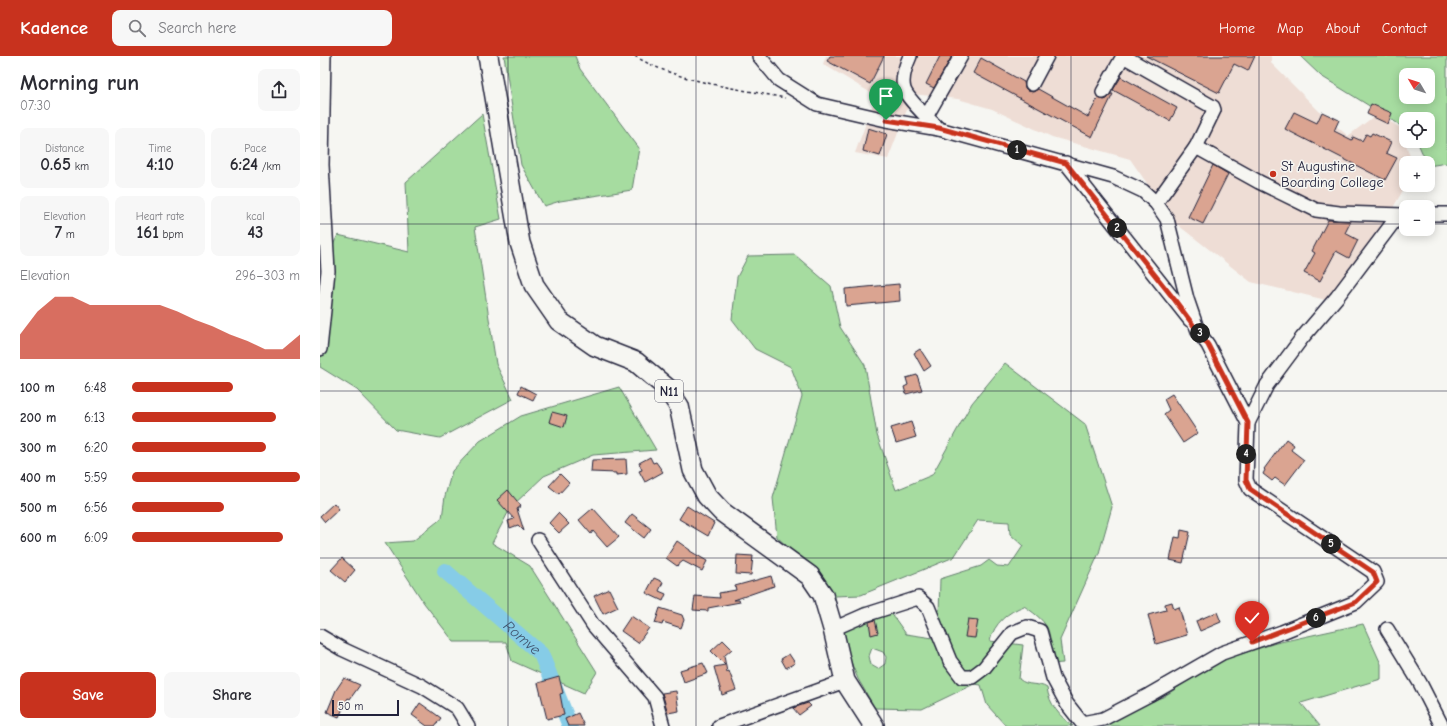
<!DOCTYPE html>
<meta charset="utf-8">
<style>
:root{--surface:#fff;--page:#f7f7f7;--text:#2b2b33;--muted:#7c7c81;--accent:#c8321e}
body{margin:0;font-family:"Comic Neue",sans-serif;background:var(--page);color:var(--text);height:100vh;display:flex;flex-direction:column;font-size:15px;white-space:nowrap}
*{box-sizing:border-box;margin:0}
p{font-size:13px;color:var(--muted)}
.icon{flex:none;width:22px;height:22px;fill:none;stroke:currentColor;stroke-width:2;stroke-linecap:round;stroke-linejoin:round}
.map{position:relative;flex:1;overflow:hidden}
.sheet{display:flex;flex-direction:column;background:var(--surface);width:320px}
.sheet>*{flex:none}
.needle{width:26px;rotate:309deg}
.tools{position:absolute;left:1079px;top:12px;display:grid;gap:8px}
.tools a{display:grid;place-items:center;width:36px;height:36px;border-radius:8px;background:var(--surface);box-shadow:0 2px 10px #0003;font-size:20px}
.scale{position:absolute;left:12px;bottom:10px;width:67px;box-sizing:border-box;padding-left:4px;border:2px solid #22223b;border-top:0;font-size:11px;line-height:14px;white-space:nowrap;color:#22223b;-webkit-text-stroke:3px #f6f6f2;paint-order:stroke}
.pin{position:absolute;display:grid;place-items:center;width:34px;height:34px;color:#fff;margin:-41px -17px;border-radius:50% 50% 50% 0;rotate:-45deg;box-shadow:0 0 4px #0007}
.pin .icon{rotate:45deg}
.km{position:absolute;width:20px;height:20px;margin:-10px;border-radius:50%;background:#222;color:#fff;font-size:11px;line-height:20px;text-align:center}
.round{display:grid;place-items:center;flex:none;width:42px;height:42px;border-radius:8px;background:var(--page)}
.head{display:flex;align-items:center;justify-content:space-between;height:68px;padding:0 20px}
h1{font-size:22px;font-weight:800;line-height:30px}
.stats{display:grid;grid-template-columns:repeat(3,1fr);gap:6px;height:68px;padding:4px 20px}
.stats div{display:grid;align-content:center;border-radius:8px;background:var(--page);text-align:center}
.stats b{font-size:17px;font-weight:800}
.stats small{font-size:11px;font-weight:400}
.stats p{font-size:11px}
.chart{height:112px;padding:8px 20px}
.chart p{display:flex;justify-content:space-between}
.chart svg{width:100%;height:72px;margin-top:4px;fill:var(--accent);opacity:.7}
.cta{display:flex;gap:8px;margin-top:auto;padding:8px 20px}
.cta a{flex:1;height:46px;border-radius:8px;background:var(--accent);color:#fff;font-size:16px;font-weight:800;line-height:46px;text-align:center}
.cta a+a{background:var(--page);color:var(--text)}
ul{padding:0 20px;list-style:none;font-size:13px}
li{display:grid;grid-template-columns:64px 48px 1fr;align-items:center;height:30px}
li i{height:10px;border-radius:5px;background:var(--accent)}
header{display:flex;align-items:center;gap:24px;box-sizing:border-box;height:56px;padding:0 20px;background:var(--accent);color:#fff}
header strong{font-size:19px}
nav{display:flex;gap:22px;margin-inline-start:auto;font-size:14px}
.search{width:280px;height:36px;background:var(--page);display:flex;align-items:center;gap:10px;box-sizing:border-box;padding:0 14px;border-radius:8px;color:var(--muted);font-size:15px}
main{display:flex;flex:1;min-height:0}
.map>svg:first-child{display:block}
.built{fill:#eeddd5}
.green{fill:#a6dca0;stroke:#647f6e;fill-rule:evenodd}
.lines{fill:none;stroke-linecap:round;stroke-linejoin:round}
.river{stroke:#86cce7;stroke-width:16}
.building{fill:#daa491;stroke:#22223b}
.minor-casing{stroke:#22223b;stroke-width:16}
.highway-casing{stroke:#22223b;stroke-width:22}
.path{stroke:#22223b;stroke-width:1.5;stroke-dasharray:3 3;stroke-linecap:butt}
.minor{stroke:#f6f6f2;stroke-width:13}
.highway{stroke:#f6f6f2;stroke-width:19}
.route-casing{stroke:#fff;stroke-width:8}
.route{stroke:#c8321e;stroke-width:5}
.grid{fill:none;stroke:#22223b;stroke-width:1;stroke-opacity:0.55}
.poi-dot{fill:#c8321e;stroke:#f6f6f2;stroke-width:1.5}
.labels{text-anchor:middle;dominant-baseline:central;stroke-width:3;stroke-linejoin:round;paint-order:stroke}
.shield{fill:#f6f6f2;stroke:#626272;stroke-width:1}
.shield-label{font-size:13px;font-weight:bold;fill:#22223b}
.poi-label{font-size:14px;fill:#22223b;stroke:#f6f6f2;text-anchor:start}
.water-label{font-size:15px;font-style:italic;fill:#40556f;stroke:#f6f6f2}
</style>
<header>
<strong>Kadence</strong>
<div class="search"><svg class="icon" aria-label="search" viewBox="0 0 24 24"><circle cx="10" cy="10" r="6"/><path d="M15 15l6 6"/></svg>Search here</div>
<nav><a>Home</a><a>Map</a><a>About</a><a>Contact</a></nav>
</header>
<main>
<section class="sheet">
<div class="head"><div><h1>Morning run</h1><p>07:30</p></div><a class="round"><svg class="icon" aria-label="share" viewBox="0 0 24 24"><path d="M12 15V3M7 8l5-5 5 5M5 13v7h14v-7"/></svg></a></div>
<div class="stats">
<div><p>Distance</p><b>0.65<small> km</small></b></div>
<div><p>Time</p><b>4:10</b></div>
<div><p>Pace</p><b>6:24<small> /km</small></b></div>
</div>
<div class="stats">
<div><p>Elevation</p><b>7<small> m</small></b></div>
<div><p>Heart rate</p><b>161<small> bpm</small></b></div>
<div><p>kcal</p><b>43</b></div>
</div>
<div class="chart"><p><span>Elevation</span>296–303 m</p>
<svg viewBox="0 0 160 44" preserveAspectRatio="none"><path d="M0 44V29L10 15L20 6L30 6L40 11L50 11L60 11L70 11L80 11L90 15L100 20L110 24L120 29L130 33L140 38L150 38L160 29V44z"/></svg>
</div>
<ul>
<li><b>100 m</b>6:48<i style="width:60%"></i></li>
<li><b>200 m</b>6:13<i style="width:86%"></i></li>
<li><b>300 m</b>6:20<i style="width:80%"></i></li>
<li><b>400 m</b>5:59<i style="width:100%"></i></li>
<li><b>500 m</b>6:56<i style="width:55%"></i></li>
<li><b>600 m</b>6:09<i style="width:90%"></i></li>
</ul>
<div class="cta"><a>Save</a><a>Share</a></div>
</section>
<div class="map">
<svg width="1127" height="670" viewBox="0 0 1127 670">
<rect width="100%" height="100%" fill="#f6f6f2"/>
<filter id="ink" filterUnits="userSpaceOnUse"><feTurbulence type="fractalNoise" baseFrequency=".025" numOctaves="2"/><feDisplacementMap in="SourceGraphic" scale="8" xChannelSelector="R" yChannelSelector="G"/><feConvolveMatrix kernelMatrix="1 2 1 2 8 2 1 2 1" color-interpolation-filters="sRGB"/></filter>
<g filter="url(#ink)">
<!-- built -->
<path class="built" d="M 506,0 L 951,0 L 951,7 L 1003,59 L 1028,80 L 1057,58 L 1081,72 L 1092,107 L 1086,107 L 1086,129 L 1039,211 L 1006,244 L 931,226 L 854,166 L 810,103 L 732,81 L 672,53 L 638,43 L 593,38 L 568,103 L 535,97 L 556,40 L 503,8 Z"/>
<!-- green -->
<g class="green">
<path d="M 184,0 L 255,0 L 260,13 L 319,92 L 312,134 L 240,145 L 224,150 L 201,109 Z"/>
<path d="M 980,0 L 1127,0 L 1127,107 L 1108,110 L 1097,85 L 1108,85 L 1108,63 L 1086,63 L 1086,75 L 1077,67 L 1001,20 ZM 1086,19 L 1108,19 L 1108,41 L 1086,41 Z"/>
<path d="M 162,58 L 181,163 L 155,171 L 176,308 L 193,343 L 120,382 L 76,374 L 37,334 L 0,311 L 0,243 L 8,199 L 18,179 L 89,196 L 86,126 Z"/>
<path d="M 475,199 L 511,230 L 520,271 L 545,309 L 557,379 L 576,434 L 612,419 L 652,347 L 685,307 L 765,368 L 792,451 L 779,497 L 740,584 L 743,607 L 729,608 C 732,576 732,569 704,550 C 688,556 674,567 670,585 L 703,589 L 699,623 C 708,631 718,626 727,632 C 729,648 740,661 753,670 L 686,670 L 667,649 L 661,629 L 654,628 L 602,653 L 555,652 L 538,623 L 493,514 L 457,481 L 453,442 L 482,340 L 471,311 L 435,293 L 412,263 L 417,221 L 428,200 ZM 658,464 L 689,466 L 690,478 L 703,490 L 689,511 L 677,510 L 669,504 L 661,510 L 620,523 L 619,558 L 613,582 L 586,578 L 571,557 L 544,551 L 518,565 L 515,540 L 541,539 L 634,501 ZM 552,592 L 563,596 L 566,601 L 565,608 L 558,613 L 551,609 L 549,600 Z"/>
<path d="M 299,331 L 336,394 L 273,399 L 224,420 L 191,451 L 172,487 L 210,510 L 277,616 L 264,637 L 192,605 L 186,586 L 134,586 L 104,547 L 65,487 L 93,485 L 122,462 L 125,440 L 132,415 L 160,385 L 201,360 Z"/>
<path d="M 1043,568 L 1061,608 L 1061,623 L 981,647 L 1000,670 L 782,670 L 790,658 L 843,641 L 898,605 L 956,587 Z"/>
</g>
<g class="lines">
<!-- river -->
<path class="river" id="s1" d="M 125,515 L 221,598 L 250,670"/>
</g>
<!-- building -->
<g class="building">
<path d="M 510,0 L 564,0 L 550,28 L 507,5 Z"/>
<path d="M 620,0 L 632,0 L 614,32 L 606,28 Z"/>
<path d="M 826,0 L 935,0 L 928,15 L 914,8 L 899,37 Z"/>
<path d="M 661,2 L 704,26 L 705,32 L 708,35 L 713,36 L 718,33 L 768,61 L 778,42 L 784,44 L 787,43 L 791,38 L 793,38 L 772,81 L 653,17 Z"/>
<path d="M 801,21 L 857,52 L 850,65 L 793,34 Z"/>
<path d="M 1051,48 L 1072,57 L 1068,68 L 1047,58 Z"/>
<path d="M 974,56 L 997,67 L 1002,56 L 1019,64 L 1014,75 L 1032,84 L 1033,81 L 1042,85 L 1046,78 L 1050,80 L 1052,77 L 1071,86 L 1066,97 L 1077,102 L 1065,124 L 965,73 Z"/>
<path d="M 548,72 L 567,78 L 560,100 L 543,95 Z"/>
<path d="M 893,109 L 908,118 L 883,168 L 868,161 Z"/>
<path d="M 1008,164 L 1031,165 L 1025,177 L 1038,184 L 1029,202 L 1016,195 L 1000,225 L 984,217 L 995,197 L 992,195 Z"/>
<path d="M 579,228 L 580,245 L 526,250 L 525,233 Z"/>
<path d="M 600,293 L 611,310 L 604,315 L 594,297 Z"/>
<path d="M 597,319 L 602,334 L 586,338 L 584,331 L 588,329 L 586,322 Z"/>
<path d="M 201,330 L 216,338 L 213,344 L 198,337 Z"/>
<path d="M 852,338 L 878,377 L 863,387 L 844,358 L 849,354 L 844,343 Z"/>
<path d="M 232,356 L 247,360 L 244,371 L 229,366 Z"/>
<path d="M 591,366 L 596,381 L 576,387 L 571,372 Z"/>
<path d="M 966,383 L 974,389 L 971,394 L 984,404 L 965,429 L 955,422 L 952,425 L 943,418 L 945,414 L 944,413 Z"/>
<path d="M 330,401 L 333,407 L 336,406 L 343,416 L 325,426 L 319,415 L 322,414 L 319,407 Z"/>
<path d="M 306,403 L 307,418 L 296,419 L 296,417 L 271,416 L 272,404 Z"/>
<path d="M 240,418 L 249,427 L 239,438 L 229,430 Z"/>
<path d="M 188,434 L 201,450 L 197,453 L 204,475 L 198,469 L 190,472 L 188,465 L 194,463 L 177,444 Z"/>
<path d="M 14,447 L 19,453 L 5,466 L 0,460 Z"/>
<path d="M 367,450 L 394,467 L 388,480 L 359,463 Z"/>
<path d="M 273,452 L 299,481 L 287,491 L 273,475 L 271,478 L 259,464 Z"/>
<path d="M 238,457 L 249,468 L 239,477 L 229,467 Z"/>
<path d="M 312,458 L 331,473 L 324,482 L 305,467 Z"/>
<path d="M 861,474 L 870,476 L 863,507 L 850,504 L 855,481 L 860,482 Z"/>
<path d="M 357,485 L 370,494 L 370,495 L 387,505 L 382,515 L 363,505 L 357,510 L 346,502 Z"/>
<path d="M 417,499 L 433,500 L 431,519 L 416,518 Z"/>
<path d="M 22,502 L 35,514 L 25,526 L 11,514 Z"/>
<path d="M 451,520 L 454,530 L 414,544 L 419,544 L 420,546 L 388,552 L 388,555 L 373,554 L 375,540 L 400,542 L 399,537 L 416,534 L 415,530 Z"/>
<path d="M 334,522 L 343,526 L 339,535 L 346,538 L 343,545 L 326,537 Z"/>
<path d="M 289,533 L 298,551 L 283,558 L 274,540 Z"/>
<path d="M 852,546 L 854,553 L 859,551 L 867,579 L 836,588 L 828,559 L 846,554 L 845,548 Z"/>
<path d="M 340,552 L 362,559 L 364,564 L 361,572 L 343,566 L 342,569 L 335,567 Z"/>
<path d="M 897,556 L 901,566 L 880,575 L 876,565 Z"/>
<path d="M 311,560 L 329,572 L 318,587 L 301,575 Z"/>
<path d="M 648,563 L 658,564 L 655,582 L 645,581 Z"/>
<path d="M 555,564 L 558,577 L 551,579 L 549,566 Z"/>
<path d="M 403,584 L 412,593 L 404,600 L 407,616 L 409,615 L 416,634 L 402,639 L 394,611 L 405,609 L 391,595 Z"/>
<path d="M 469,598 L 475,607 L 466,612 L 461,603 Z"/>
<path d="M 383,607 L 388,617 L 364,626 L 360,614 Z"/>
<path d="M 239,621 L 243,637 L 240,638 L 244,659 L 227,663 L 218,627 Z"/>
<path d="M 24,622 L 40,629 L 30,643 L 28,642 L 19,661 L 7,656 L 16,634 Z"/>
<path d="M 356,635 L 359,655 L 348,657 L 342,637 Z"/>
<path d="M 100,647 L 121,662 L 115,670 L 107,670 L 92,659 Z"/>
<path d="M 488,647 L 491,650 L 479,659 L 473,652 Z"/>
<path d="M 258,657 L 264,670 L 248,670 L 245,663 Z"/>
</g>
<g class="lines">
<defs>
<g id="minor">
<path d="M 439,0 L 459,24 L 497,48 L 566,64 L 619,73 L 793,121 L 823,135 L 836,147 L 847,163 L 867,243 L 878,275 L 888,289 L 928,367 L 926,424 L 930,433 L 1053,516 L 1057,526 L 1036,546 L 962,576 L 902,597 L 829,639 L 783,663 L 762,667 L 747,648 L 733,622 L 720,575 L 707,571 L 692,577 L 664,612 L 652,621 L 642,621 L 630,605 L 608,551 L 598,542 L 545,559 L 513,573"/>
<path d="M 590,0 C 586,9 581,23 584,33 C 587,43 611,65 619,73"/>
<path d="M 712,28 L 727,0"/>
<path d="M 783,36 L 802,2 L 805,1 L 893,51 L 894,54 L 876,91 L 836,147"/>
<path d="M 606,61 L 641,0"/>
<path d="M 876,91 L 939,126 L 996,154 L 1019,157 L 1084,159"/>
<path d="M 746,107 L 870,264"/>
<path d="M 1108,158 L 1127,158"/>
<path d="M 0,293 L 8,215 L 2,109 L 4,0"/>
<path d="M 928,367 L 947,329 L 982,282 L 1017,241 L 1078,160"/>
<path d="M 218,484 L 273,569 L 335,641 L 343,670"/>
<path d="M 1067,573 L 1100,627 L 1122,670"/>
<path d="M 0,580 L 22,593 L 102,630 L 137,652 L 148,670"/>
<path d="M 399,670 L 525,625"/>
</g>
<path id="highway" d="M 168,0 L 200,187 L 214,229 L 239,265 L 275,290 L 316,306 L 347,332 L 359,350 L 373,414 L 387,440 L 402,456 L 490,520 L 503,539 L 513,573 L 525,625 L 554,670"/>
</defs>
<!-- minor casing -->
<use href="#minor" class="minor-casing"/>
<!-- highway casing -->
<use href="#highway" class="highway-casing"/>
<!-- path -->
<path class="path" d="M 315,0 C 356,26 417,32 465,42"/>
<!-- minor -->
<use href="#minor" class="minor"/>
<!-- highway -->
<use href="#highway" class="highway"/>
</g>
</g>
<g class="lines" filter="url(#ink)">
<defs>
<path id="route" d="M 566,64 L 619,72 L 746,107 L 854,243 L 888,289 L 928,367 L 926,424 L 930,433 L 1053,516 L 1057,526 L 1036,546 L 932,586"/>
</defs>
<!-- route casing -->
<use href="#route" class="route-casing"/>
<!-- route -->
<use href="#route" class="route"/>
</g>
<!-- grid -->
<path class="grid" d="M 188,0 L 188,670M 376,0 L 376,670M 564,0 L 564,670M 751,0 L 751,670M 939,0 L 939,670M 0,168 L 1086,168M 1108,168 L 1127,168M 0,335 L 1127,335M 0,502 L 1127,502"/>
<!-- markers -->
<circle class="poi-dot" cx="953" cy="118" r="4"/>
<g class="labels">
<!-- shield labels -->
<rect class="shield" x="335" y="324" width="28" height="22" rx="3"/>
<g class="shield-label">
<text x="349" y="335">N11</text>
</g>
<!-- poi labels -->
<g class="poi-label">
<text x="961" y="110">St Augustine<tspan x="961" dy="16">Boarding College</tspan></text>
</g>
<!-- water labels -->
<g class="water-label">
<text stroke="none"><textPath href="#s1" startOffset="102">Romve</textPath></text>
</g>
</g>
</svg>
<div class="tools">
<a><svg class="needle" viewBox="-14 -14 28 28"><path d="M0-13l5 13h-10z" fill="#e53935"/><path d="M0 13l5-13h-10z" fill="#7c7c81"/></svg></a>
<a><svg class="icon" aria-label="locate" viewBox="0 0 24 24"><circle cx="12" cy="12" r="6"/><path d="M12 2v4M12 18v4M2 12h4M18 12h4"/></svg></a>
<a>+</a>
<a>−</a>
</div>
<div class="scale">50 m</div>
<div class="pin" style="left:566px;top:64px;background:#1e9e55"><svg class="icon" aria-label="arrive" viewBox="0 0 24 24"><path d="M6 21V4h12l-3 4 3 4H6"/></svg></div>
<div class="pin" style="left:932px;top:586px;background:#d93025"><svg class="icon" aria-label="check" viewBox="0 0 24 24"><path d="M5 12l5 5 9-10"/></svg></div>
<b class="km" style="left:697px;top:94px">1</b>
<b class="km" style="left:797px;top:172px">2</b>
<b class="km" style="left:880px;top:277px">3</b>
<b class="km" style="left:926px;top:398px">4</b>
<b class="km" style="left:1011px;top:488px">5</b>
<b class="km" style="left:996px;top:562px">6</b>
</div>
</main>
